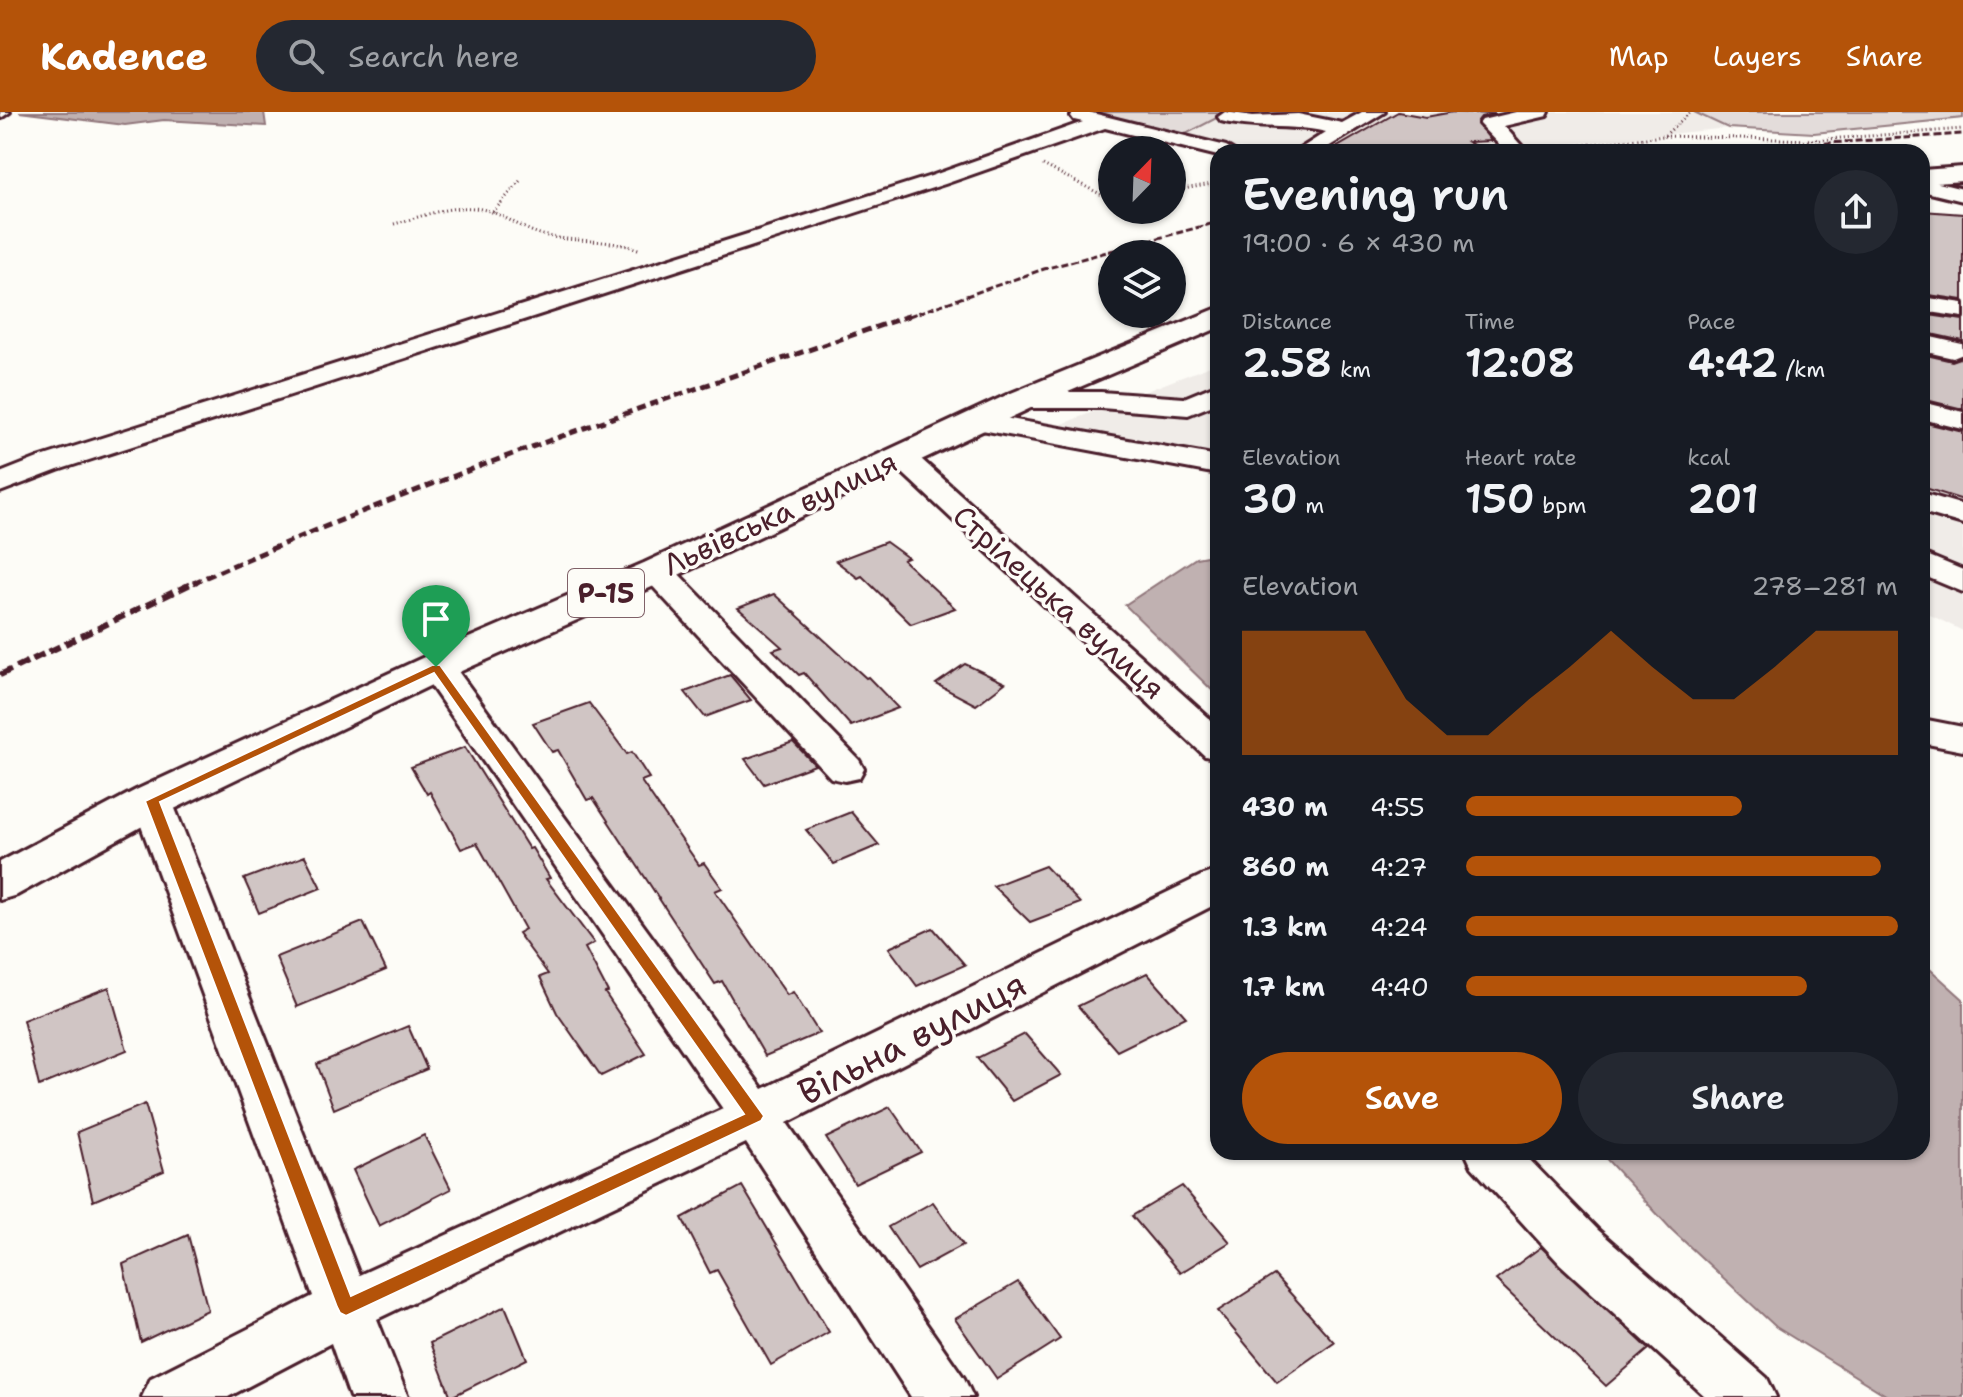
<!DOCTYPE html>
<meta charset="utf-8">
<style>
:root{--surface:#171b24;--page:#242831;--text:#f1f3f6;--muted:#9ea1a6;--accent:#b45309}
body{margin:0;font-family:"Shantell Sans",sans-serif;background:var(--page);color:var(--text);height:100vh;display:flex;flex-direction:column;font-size:30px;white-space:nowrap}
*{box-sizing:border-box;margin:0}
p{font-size:26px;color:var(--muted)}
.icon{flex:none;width:44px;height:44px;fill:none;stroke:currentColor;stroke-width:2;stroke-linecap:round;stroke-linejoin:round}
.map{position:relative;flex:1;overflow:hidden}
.side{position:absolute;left:1210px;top:32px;width:720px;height:1016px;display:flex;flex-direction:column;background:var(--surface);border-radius:24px;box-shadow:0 2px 6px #0004}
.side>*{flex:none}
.needle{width:52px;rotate:23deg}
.tools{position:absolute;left:1098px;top:24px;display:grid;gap:16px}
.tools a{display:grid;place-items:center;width:88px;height:88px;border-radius:50%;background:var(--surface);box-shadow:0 2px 6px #0004;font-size:40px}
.pin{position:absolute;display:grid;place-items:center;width:68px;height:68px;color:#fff;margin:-82px -34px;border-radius:50% 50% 50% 0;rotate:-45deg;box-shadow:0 0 8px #0007}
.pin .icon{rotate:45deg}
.round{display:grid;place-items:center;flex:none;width:84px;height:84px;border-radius:42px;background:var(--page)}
.overview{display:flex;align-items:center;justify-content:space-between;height:136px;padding:0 32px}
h1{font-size:44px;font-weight:600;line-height:60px}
.stats{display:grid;grid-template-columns:repeat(3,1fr);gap:12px;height:136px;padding:8px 32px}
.stats div{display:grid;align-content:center}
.stats b{font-size:40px;font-weight:600}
.stats small{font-size:22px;font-weight:400}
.stats p{font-size:22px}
.chart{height:224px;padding:16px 32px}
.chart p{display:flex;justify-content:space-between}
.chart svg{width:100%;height:144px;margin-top:8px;fill:var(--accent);opacity:.7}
.primary-button{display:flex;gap:16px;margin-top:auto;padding:16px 32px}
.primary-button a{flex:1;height:92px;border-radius:48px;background:var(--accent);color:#fff;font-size:32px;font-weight:600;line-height:92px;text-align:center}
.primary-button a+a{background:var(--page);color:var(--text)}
ul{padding:0 32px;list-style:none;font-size:26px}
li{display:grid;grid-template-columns:128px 96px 1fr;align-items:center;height:60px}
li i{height:20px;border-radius:10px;background:var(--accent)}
header{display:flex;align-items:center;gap:48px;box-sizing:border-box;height:112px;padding:0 40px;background:var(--accent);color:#fff}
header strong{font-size:38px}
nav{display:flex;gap:44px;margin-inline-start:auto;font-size:28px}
.search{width:560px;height:72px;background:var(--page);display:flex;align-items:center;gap:20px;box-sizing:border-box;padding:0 28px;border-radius:44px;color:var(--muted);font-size:30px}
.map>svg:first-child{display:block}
.built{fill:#f0ece8}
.green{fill:#e3dcda;stroke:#967e82;stroke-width:2}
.water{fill:#c0b1b1;stroke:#91777b;stroke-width:2}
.building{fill:#d0c5c4;stroke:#4a1f2b;stroke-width:2}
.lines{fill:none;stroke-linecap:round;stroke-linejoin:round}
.minor-casing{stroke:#4a1f2b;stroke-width:6}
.major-casing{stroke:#4a1f2b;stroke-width:6}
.path{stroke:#4a1f2b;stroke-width:3;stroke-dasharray:1 3;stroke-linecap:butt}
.minor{fill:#fdfcf7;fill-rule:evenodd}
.major{fill:#fdfcf7;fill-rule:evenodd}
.rail-far2{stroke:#4a1f2b;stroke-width:3;stroke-dasharray:7 3;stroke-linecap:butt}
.rail-far1{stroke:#4a1f2b;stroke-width:5;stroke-dasharray:9 5;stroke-linecap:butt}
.rail{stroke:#4a1f2b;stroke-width:6;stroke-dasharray:12 6;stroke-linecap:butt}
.route{fill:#b45309;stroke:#fff;stroke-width:2;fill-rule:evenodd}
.labels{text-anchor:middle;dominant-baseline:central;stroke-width:7;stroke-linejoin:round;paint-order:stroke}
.shield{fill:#fdfcf7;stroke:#806168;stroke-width:2}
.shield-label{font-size:28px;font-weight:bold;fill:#4a1f2b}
.street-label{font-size:30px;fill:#4a1f2b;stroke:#fdfcf7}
.near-street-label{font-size:36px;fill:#4a1f2b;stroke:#fdfcf7}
</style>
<header>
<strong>Kadence</strong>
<div class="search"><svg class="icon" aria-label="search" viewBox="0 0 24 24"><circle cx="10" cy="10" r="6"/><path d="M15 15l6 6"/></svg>Search here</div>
<nav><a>Map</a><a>Layers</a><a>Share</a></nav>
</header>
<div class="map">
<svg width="1963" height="1285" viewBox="0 0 1963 1285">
<rect width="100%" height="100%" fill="#fdfcf7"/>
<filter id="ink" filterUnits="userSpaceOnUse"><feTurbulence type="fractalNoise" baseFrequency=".0125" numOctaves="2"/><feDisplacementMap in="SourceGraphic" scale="16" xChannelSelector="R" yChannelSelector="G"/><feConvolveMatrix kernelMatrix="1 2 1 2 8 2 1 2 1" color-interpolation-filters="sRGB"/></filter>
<g filter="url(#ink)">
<!-- built -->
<g class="built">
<path d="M 1228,0 L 1694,0 L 1728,16 L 1489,40 L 1332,40 L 1303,34 L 1291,40 L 1254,40 L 1184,23 Z"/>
<path d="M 1922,199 L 1963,206 L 1963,519 L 1922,499 Z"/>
<path d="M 1218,251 L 1218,344 L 1052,316 Z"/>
</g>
<!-- green -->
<g class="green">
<path d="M 1091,0 L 1228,0 L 1184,23 Z"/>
<path d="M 1694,0 L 1963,0 L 1963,6 L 1814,21 L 1728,16 Z"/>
</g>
<!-- water -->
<g class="water">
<path d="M 19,0 L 264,0 L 266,14 L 164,8 L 125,13 Z"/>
<path d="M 1218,442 L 1218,584 L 1125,493 L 1196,446 Z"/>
<path d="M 1922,850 L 1963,887 L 1963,1285 L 1889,1285 L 1776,1215 L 1672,1118 L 1600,1040 L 1922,1040 Z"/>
</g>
<!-- building -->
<g class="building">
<path d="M 1398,0 L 1426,5 L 1453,0 L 1496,2 L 1481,5 L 1477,10 L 1491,29 L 1468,30 L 1477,35 L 1430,40 L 1329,40 Z"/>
<path d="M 1922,99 L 1963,102 L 1963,188 L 1922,182 Z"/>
<path d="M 1922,202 L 1963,208 L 1963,229 L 1922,220 Z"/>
<path d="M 1922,242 L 1952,249 L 1963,245 L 1963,297 L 1922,287 Z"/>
<path d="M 1922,310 L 1963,320 L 1963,388 L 1922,375 Z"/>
<path d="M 886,430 L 908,446 L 903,448 L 955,496 L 911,512 L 862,464 L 858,466 L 836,449 Z"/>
<path d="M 774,482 L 866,566 L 868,565 L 898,596 L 851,614 L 804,561 L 799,563 L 773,538 L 782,535 L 738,496 Z"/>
<path d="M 965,552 L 1005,571 L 976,593 L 936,572 Z"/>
<path d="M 730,563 L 751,588 L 705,605 L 685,580 Z"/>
<path d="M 589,591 L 627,642 L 632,640 L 649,666 L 641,669 L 699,753 L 704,751 L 722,776 L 715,779 L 787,883 L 793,880 L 819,921 L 765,944 L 722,869 L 715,872 L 593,686 L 587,688 L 558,638 L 552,640 L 533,611 Z"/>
<path d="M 793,630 L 815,653 L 764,672 L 745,647 Z"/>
<path d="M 465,635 L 529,737 L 532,736 L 550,766 L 546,767 L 594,831 L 585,836 L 608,880 L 605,881 L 646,942 L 601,964 L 557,901 L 540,865 L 548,862 L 518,821 L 525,817 L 477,731 L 461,737 L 430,680 L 427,682 L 411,655 Z"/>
<path d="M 851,700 L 879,733 L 834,752 L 806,718 Z"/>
<path d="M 305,744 L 321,776 L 259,801 L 244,767 Z"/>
<path d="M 1045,754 L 1080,791 L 1030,810 L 993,774 Z"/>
<path d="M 363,810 L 386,858 L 297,895 L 276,845 Z"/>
<path d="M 933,816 L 965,853 L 917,874 L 889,836 Z"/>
<path d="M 1147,861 L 1186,905 L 1117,939 L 1078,894 Z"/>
<path d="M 109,875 L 127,938 L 39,974 L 23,908 Z"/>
<path d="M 408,914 L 427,957 L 334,997 L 317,952 Z"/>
<path d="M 1025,922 L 1061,963 L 1012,989 L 977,946 Z"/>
<path d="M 145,992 L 164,1059 L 93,1089 L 77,1020 Z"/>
<path d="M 890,995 L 921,1040 L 855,1072 L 826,1026 Z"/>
<path d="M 424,1023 L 451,1077 L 379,1114 L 353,1058 Z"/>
<path d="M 742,1074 L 829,1220 L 771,1253 L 717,1158 L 710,1161 L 682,1106 Z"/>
<path d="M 1182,1074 L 1230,1130 L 1180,1161 L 1132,1104 Z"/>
<path d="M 933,1090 L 963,1133 L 917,1158 L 888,1115 Z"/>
<path d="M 188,1123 L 208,1198 L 141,1230 L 123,1152 Z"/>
<path d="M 1541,1135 L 1649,1237 L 1606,1274 L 1496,1168 Z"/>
<path d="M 1274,1163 L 1334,1230 L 1277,1270 L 1218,1199 Z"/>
<path d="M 1018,1170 L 1060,1227 L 997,1267 L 955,1207 Z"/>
<path d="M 505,1194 L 527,1247 L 451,1285 L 430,1231 Z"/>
</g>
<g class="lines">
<defs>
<g id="minor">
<path d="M 0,0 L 10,0 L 1,6 Z"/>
<path d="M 1074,0 L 1088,0 L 1226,34 L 1236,40 L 1218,40 L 1218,44 L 1105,16 L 945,72 L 58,358 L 0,380 L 0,361 L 38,346 L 931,64 L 1083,10 L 1074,8 L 1071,4 Z"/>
<path d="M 1225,0 L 1253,4 L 1298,2 L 1342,11 L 1362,0 L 1385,0 L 1320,40 L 1295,40 L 1326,20 C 1291,12 1256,18 1221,9 L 1218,5 Z"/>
<path d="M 1516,0 L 1549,0 L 1547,4 L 1504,14 L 1527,40 L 1506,40 L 1479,12 L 1482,8 Z"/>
<path d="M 1922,67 L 1963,77 L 1963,89 L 1922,79 Z"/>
<path d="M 1922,185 L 1963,191 L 1963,205 L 1922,199 Z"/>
<path d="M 1922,223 L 1962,232 L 1963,242 L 1953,246 L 1922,239 Z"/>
<path d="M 1218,272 L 1218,291 L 1188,303 L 1101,296 L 1022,296 L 1012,294 L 1008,288 L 1012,282 L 1022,280 L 1101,280 L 1184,286 Z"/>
<path d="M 1922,290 L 1963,300 L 1963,317 L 1922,307 Z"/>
<path d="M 976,301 L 1218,344 L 1218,362 L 966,315 L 962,309 L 966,303 Z"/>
<path d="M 901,335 L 911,338 L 1218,614 L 1218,647 L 1205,644 L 891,350 L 886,344 L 891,338 Z"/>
<path d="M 1922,381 L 1963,393 L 1963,412 L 1922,400 Z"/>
<path d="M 1922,441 L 1963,458 L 1963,480 L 1922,463 Z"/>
<path d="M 657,449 L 669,452 L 859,648 L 864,657 L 859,666 L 845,669 L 831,666 L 645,466 L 641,459 L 645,452 Z"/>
<path d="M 436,544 L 449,547 L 763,977 L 1203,763 L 1218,758 L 1218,791 L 787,1011 L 964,1266 L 973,1285 L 911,1285 L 746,1031 L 377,1207 L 408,1285 L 350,1285 L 331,1231 L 228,1285 L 142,1285 L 151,1266 L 313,1184 L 132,689 L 138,680 L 152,676 L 166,680 L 172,689 L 359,1163 L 723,997 L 418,555 L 423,547 Z"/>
<path d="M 1922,607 L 1963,615 L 1963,639 L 1922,631 Z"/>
<path d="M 1465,1040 L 1522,1040 L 1598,1118 L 1767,1266 L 1776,1285 L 1706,1285 L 1560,1152 L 1472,1055 Z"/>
</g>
<g id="major">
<path d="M 1963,55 L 1963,69 L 1922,72 L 1922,58 Z"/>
<path d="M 1218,196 L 1218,216 L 1033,295 L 670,467 L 450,564 L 168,700 L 17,783 L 0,788 L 0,750 L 136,678 L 422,546 L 644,451 L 1011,281 Z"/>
</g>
</defs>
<!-- minor casing -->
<use href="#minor" class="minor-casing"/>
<!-- major casing -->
<use href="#major" class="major-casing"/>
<!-- path -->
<g class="path">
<path d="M 1664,24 L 1814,28 L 1963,17"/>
<path d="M 1538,38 L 1664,24 L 1691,0"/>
<path d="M 1043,53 L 1112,88"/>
<path d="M 1172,79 L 1218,71"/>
<path d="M 493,100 L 520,69"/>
<path d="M 394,112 C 424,104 461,88 492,100 C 509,106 524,118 543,123 C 576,131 607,126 641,138"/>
</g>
<!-- minor -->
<use href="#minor" class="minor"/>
<!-- major -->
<use href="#major" class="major"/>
<!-- rail-far2 -->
<g class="rail-far2">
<path d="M 1695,40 L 1963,22"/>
<path d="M 909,204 L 1044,157 L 1218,110"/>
</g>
<!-- rail-far1 -->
<path class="rail-far1" d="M 193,471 C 428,366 671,285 914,202"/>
<!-- rail -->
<path class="rail" d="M 0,563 L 197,469"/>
</g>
</g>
<!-- route -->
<path class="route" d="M 432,553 L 440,553 L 764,1004 L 761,1009 L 346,1204 L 340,1201 L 337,1195 L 145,689 ZM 434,561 L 744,1002 L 351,1184 L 160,690 Z"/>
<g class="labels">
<!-- shield labels -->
<rect class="shield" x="568" y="457" width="76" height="48" rx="6"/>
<g class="shield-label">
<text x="606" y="481">Р-15</text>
</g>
<!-- street labels -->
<g class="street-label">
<text transform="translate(780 401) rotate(-25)">Львівська вулиця</text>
<text transform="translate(1059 490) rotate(42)">Стрілецька вулиця</text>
</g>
<!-- near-street labels -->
<g class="near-street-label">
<text transform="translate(912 926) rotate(-27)">Вільна вулиця</text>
</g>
</g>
</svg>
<div class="tools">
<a><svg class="needle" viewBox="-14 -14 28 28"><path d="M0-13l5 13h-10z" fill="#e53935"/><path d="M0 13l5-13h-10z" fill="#9ea1a6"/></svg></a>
<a><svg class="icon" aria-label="layers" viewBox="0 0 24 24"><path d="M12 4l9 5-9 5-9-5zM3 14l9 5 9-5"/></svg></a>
</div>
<div class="pin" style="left:436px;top:555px;background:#1e9e55"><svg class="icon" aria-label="arrive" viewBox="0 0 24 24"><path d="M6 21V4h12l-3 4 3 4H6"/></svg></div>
<section class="side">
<div class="overview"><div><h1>Evening run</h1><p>19:00 · 6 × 430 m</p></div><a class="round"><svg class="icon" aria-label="share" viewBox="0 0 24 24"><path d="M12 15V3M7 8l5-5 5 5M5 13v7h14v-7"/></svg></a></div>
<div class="stats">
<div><p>Distance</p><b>2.58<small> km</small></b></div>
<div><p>Time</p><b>12:08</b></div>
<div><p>Pace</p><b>4:42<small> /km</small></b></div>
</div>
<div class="stats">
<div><p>Elevation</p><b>30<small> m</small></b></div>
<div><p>Heart rate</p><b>150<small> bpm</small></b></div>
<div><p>kcal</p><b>201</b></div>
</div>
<div class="chart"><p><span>Elevation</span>278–281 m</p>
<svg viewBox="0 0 160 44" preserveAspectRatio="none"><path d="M0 44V6L10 6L20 6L30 6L40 27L50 38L60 38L70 27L80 17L90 6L100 17L110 27L120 27L130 17L140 6L150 6L160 6V44z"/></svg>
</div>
<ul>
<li><b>430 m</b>4:55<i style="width:64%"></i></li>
<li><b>860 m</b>4:27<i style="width:96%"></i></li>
<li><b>1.3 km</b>4:24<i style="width:100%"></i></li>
<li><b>1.7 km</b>4:40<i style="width:79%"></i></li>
</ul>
<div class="primary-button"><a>Save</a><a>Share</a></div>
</section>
</div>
